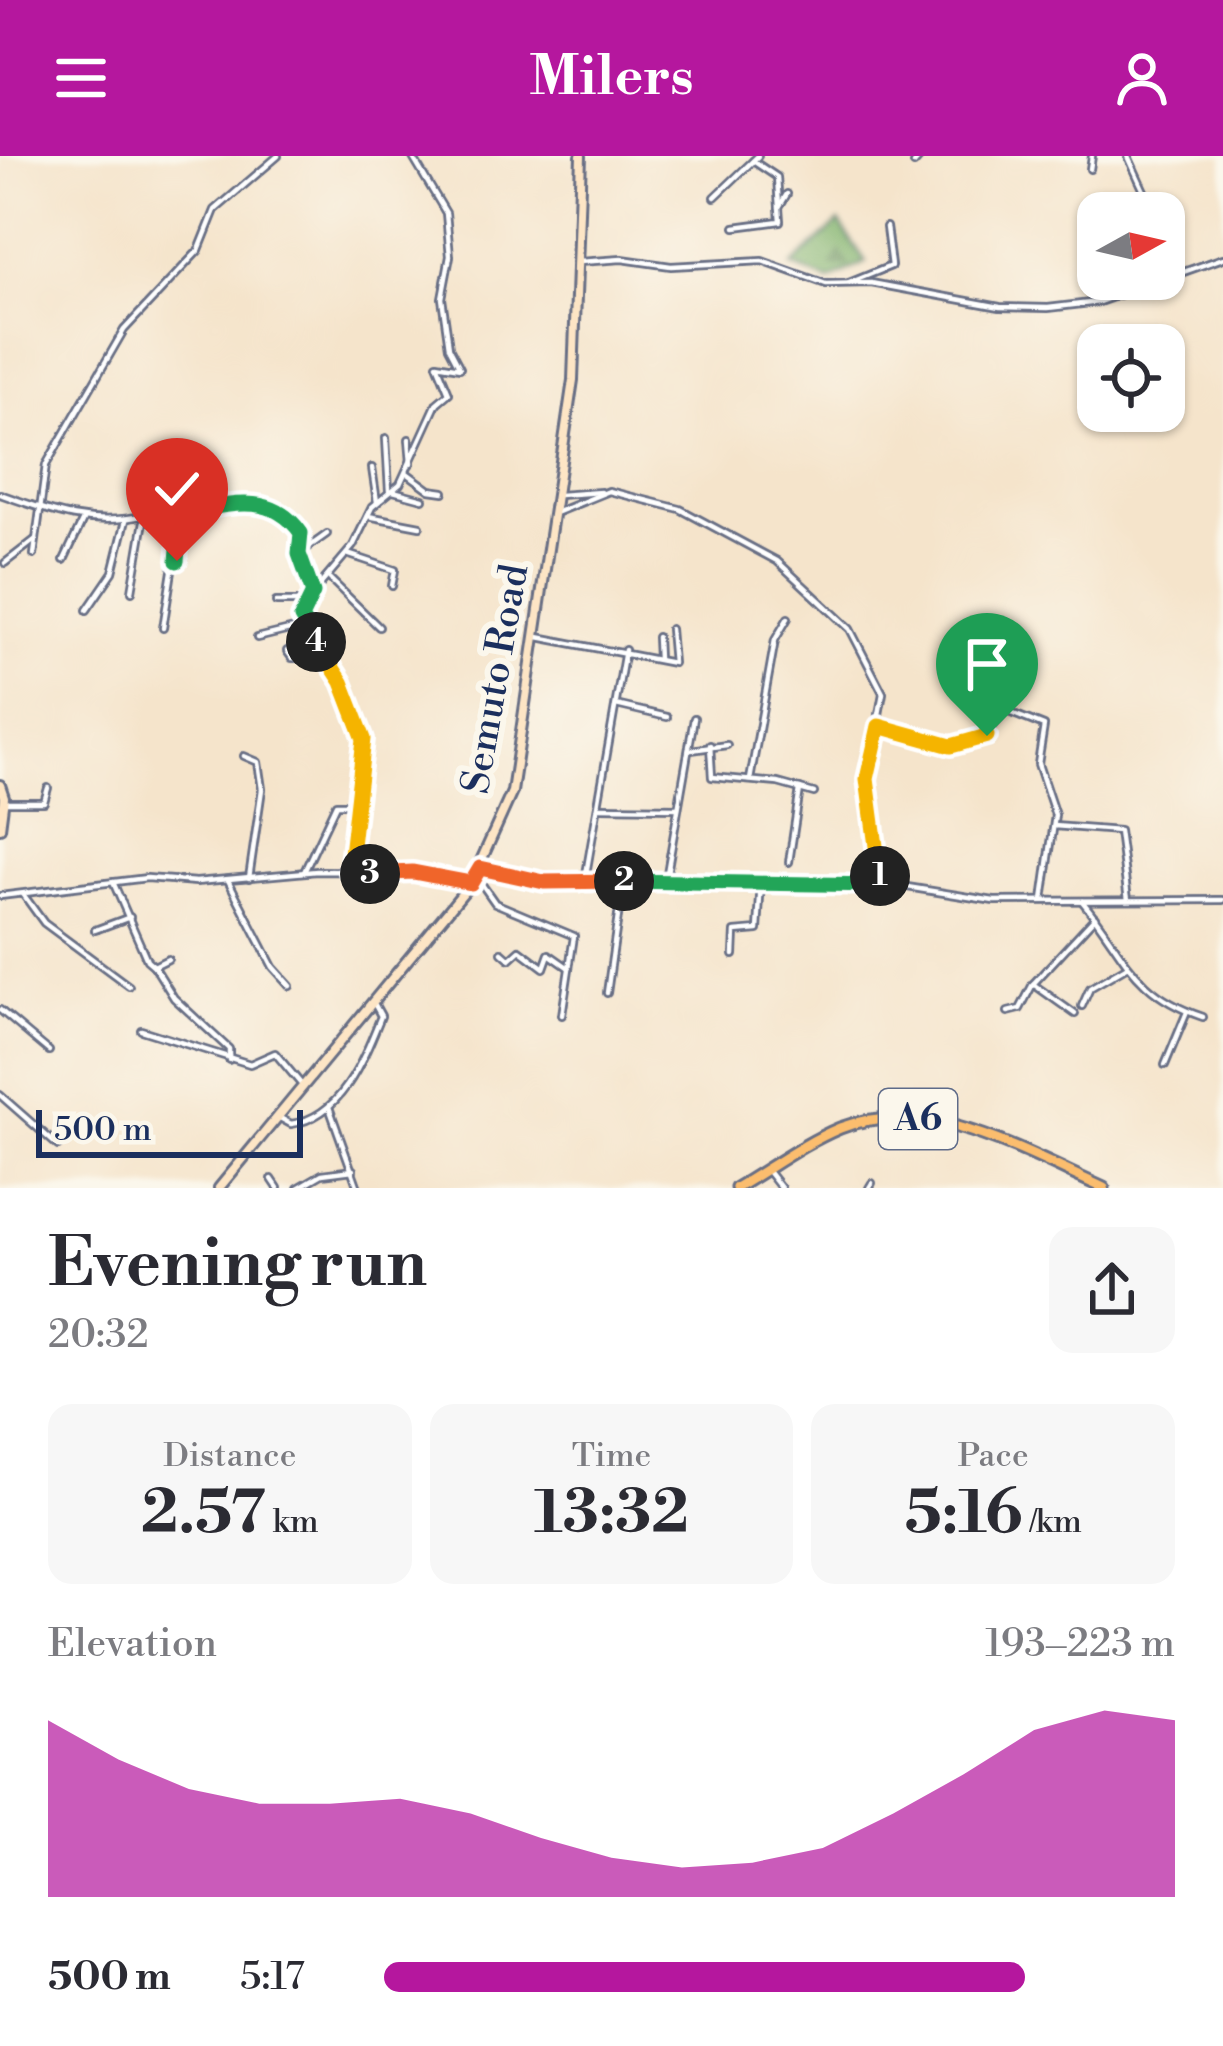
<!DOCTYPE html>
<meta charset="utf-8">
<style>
:root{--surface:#fff;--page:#f7f7f7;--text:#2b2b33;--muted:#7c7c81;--accent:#b5179e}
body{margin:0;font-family:"Libre Bodoni",serif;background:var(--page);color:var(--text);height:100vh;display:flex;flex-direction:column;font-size:45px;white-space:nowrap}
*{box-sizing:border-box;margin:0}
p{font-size:39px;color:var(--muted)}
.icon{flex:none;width:66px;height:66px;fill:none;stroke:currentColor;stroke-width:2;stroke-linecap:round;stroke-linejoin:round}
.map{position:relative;height:1032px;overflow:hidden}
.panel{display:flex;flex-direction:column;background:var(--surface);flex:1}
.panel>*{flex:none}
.needle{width:78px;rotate:82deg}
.buttons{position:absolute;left:1077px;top:36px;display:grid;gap:24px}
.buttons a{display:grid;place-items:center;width:108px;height:108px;border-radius:24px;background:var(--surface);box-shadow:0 3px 9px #0004;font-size:60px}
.scale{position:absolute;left:36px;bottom:30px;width:267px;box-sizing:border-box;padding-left:12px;border:6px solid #1b2f5e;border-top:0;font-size:33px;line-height:42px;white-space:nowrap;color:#1b2f5e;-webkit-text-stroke:9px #fbf7ec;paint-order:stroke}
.pin{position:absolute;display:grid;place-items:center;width:102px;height:102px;color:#fff;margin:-123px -51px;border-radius:50% 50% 50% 0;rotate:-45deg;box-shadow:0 0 12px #0007}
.pin .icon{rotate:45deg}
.km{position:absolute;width:60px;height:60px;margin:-30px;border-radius:50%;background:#222;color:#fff;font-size:33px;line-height:60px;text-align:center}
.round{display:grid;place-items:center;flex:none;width:126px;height:126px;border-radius:24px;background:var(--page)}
.overview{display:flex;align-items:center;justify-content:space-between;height:204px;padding:0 48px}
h1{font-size:66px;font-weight:800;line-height:90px}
.figures{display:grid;grid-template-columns:repeat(3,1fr);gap:18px;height:204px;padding:12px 48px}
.figures div{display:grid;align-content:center;border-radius:24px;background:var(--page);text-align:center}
.figures b{font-size:60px;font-weight:800}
.figures small{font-size:33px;font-weight:400}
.figures p{font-size:33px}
.chart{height:336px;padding:24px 48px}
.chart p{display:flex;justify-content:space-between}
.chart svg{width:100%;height:216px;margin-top:12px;fill:var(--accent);opacity:.7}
ul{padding:0 48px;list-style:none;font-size:39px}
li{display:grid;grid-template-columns:192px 144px 1fr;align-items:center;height:90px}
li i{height:30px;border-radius:15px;background:var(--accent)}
header{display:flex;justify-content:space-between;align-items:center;height:156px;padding:0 48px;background:var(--accent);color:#fff;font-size:54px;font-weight:800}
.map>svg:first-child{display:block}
.forest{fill:url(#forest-firs);stroke:#4f7266;stroke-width:3}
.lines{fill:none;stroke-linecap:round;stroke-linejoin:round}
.street-casing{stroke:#676e84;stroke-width:10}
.secondary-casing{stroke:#676e84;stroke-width:14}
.primary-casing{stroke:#676e84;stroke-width:15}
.street{stroke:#fff;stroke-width:4.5}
.secondary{stroke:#fde5c5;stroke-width:8}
.primary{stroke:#fbbd6e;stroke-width:9}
.split-1-casing{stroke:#fff;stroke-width:24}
.split-2-casing{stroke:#fff;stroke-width:24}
.split-3-casing{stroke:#fff;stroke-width:24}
.split-4-casing{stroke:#fff;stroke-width:24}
.split-5-casing{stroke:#fff;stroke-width:24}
.split-1{stroke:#f5b400;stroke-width:15}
.split-2{stroke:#22a559;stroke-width:15}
.split-3{stroke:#f0652b;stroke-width:15}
.split-4{stroke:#f5b400;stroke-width:15}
.split-5{stroke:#22a559;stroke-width:15}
.labels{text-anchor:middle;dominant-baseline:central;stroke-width:12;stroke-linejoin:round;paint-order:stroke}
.shield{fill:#fbf7ec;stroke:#5e6b89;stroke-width:3}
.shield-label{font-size:36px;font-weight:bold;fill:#1b2f5e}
.street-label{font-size:39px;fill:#1b2f5e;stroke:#fbf7ec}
</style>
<header><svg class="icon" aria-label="menu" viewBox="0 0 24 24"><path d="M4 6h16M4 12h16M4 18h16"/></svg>Milers<svg class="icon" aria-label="person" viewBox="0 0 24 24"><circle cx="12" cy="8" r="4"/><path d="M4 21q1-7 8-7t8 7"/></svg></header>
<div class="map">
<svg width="1223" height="1032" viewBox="0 0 1223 1032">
<defs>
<pattern id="forest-firs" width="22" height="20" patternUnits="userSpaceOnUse" patternTransform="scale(3)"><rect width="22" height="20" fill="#83b46e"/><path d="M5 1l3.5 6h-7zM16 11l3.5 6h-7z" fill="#6a935e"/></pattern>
</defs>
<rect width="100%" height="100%" fill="#fbf7ec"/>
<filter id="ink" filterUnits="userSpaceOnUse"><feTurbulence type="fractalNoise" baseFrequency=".00833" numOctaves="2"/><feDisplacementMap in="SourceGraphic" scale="24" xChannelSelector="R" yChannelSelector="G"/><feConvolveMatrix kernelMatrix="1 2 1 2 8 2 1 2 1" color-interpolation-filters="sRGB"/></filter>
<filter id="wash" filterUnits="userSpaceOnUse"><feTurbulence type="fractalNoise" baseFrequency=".004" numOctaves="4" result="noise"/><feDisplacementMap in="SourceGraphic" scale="48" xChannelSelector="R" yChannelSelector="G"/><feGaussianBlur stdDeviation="2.7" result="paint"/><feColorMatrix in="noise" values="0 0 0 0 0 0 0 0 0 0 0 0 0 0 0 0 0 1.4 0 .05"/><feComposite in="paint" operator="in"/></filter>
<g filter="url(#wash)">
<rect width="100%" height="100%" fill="#f5e4cb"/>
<!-- forest -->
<path class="forest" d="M 839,66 L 866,106 L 829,125 L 792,110 Z"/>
</g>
<g filter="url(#ink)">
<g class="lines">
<defs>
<g id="street">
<path d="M 1128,0 L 1154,57"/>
<path d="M 753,5 L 777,21 L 779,51"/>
<path d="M 914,8 L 921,0"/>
<path d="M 1090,13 L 1092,0"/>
<path d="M 715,41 L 758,0"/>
<path d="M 735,71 L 780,65 L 779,51 L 787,38"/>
<path d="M 579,106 L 622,103 L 671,110 L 762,105 L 826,128 L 871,127 L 1000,151 L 1048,152 L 1099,146 L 1223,102"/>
<path d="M 849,127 L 891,110 L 886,71"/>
<path d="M 386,282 L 389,335"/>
<path d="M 409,283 L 411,307"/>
<path d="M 372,312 L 377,346"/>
<path d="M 407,317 L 430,334 L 444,336"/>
<path d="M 393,335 L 423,343"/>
<path d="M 0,338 C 50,356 92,372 145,359 L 132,435"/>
<path d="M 559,339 L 601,336"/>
<path d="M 555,357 L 609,335 L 680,353 L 777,405 L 850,473 L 883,537 L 867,623 L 881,729"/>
<path d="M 145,359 L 274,349 L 300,375 L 299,398 L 313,437 L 301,455 L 302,466 L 311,472 C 312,489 357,554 364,583 C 369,610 351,683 349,716"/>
<path d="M 368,360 L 420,370"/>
<path d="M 299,398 L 327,378"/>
<path d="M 347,398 L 395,414 L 392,430"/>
<path d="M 34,399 L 46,309 L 124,174 L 199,94 L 215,54 L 278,0"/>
<path d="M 64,404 L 83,364"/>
<path d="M 5,407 L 36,383"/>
<path d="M 330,423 L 379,471"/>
<path d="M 314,436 L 353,390 L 372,351 L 400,328 L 437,247 L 449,237 L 437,208 L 460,212 L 449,191 L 442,142 L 450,100 L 446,57 L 412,0"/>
<path d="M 276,446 L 307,446"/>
<path d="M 87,454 L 113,416 L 126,364"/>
<path d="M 163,472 L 181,358"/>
<path d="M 538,481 L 673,507 L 670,473"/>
<path d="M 657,481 L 658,503"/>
<path d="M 257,482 L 306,470"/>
<path d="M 287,495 L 292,502 L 326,502"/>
<path d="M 616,549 L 667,561"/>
<path d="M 879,570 C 937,587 964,610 1006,555 L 1044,570 L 1038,608 L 1055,659 L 1043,744"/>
<path d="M 710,589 L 712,621 L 778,627 L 814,637"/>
<path d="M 691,594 L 727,589"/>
<path d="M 244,600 L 258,606 L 262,633 L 249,722"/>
<path d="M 750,624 L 775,484 L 788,462"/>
<path d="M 4,646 L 44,646 L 48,632"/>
<path d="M 599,651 L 678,652"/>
<path d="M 1054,670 L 1119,675 L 1128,744"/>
<path d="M 789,706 L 800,633"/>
<path d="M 480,712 L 552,727 L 695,723 L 901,730 L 994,745 L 1223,744"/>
<path d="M 304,716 L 336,648 L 356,648"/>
<path d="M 476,720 L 495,747 L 574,780 L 562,859"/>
<path d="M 666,723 L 694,562"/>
<path d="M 228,724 L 273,811 L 290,830"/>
<path d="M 585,724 L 625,494"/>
<path d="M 113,726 L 147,804 L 154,810 L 168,803"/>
<path d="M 23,738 L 44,767 L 129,830"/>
<path d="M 0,740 L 147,722 L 196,726 L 317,715 L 413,716 L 470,725"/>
<path d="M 1082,745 C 1126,798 1131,837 1203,861"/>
<path d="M 95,774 L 130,761"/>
<path d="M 502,796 L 510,803 L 520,794 L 544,812 L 549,798 L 569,812"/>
<path d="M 734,799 L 735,776 L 758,774 L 761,725"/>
<path d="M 154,810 L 174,842 L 229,893 L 229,904"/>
<path d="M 1033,828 L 1075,858"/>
<path d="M 607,837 L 623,725"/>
<path d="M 1082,850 L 1090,832 L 1126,811"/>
<path d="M 0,854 L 49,895"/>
<path d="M 1008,856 L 1020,853 L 1033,828 L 1095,761"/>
<path d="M 141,874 L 250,908 L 275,897 L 301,928"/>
<path d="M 1165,909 L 1187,856"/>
<path d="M 0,939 L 58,990"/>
<path d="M 329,951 L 358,1032"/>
<path d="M 280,962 L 291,968 C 342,961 364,902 381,860 L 375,849"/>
<path d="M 767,1014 L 781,1032"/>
<path d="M 272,1023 L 278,1032"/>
<path d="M 298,1032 L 322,1018 L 353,1014"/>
<path d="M 869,1032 L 872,1027"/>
</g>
<g id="secondary">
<path d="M 0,629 L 4,641 L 0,672"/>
<path d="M 219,1032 L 471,727 L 512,636 L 573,224 L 581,0"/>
</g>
<path id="primary" d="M 736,1032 C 770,1012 804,987 840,972 C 926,938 1027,998 1104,1032"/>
</defs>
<!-- street casing -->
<use href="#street" class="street-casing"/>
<!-- secondary casing -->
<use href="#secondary" class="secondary-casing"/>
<!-- primary casing -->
<use href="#primary" class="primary-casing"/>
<!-- street -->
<use href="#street" class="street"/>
<!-- secondary -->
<use href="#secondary" class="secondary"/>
<!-- primary -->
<use href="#primary" class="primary"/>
</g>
</g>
<g class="lines" filter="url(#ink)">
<defs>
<path id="split-1" d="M 880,720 L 867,623 L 879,570 L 951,590 L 987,580"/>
<path id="split-2" d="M 624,725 L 881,729 L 880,720"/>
<path id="split-3" d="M 370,718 L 413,716 L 471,727 L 480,712 L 544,726 L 624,725"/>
<path id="split-4" d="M 316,486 L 342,526 L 364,583 L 349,716 L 370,718"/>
<path id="split-5" d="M 177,405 L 181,358 C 228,349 271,334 301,377 L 299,398 L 313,437 L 301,462 L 316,486"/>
</defs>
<!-- split-1 casing -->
<use href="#split-1" class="split-1-casing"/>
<!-- split-2 casing -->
<use href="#split-2" class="split-2-casing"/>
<!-- split-3 casing -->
<use href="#split-3" class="split-3-casing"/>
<!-- split-4 casing -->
<use href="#split-4" class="split-4-casing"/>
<!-- split-5 casing -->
<use href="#split-5" class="split-5-casing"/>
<!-- split-1 -->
<use href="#split-1" class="split-1"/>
<!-- split-2 -->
<use href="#split-2" class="split-2"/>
<!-- split-3 -->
<use href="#split-3" class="split-3"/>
<!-- split-4 -->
<use href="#split-4" class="split-4"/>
<!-- split-5 -->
<use href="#split-5" class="split-5"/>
</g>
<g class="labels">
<!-- shield labels -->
<rect class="shield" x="879" y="933" width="78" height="60" rx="9"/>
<g class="shield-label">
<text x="918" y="963">A6</text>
</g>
<!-- street labels -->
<g class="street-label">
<text transform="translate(496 523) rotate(-80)">Semuto Road</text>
</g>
</g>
</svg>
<div class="buttons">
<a><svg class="needle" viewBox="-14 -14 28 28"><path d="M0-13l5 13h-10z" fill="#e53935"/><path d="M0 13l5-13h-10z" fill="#7c7c81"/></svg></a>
<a><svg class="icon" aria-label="locate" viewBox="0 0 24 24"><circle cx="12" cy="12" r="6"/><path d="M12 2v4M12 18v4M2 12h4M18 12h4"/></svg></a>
</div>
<div class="scale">500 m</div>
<div class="pin" style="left:987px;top:580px;background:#1e9e55"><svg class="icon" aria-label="arrive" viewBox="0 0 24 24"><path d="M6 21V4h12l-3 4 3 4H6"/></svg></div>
<div class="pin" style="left:177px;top:405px;background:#d93025"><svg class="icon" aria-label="check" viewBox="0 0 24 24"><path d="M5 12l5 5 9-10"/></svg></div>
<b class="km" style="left:880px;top:720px">1</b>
<b class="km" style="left:624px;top:725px">2</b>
<b class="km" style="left:370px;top:718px">3</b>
<b class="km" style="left:316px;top:486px">4</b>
</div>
<section class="panel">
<div class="overview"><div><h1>Evening run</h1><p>20:32</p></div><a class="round"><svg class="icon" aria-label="share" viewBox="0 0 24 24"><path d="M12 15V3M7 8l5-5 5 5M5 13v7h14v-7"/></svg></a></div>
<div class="figures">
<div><p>Distance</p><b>2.57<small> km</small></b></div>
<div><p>Time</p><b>13:32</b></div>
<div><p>Pace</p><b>5:16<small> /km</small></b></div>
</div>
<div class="chart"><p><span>Elevation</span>193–223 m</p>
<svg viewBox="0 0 160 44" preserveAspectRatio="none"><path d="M0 44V8L10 16L20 22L30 25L40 25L50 24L60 27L70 32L80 36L90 38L100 37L110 34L120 27L130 19L140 10L150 6L160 8V44z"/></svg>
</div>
<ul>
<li><b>500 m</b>5:17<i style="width:81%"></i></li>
</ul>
</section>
